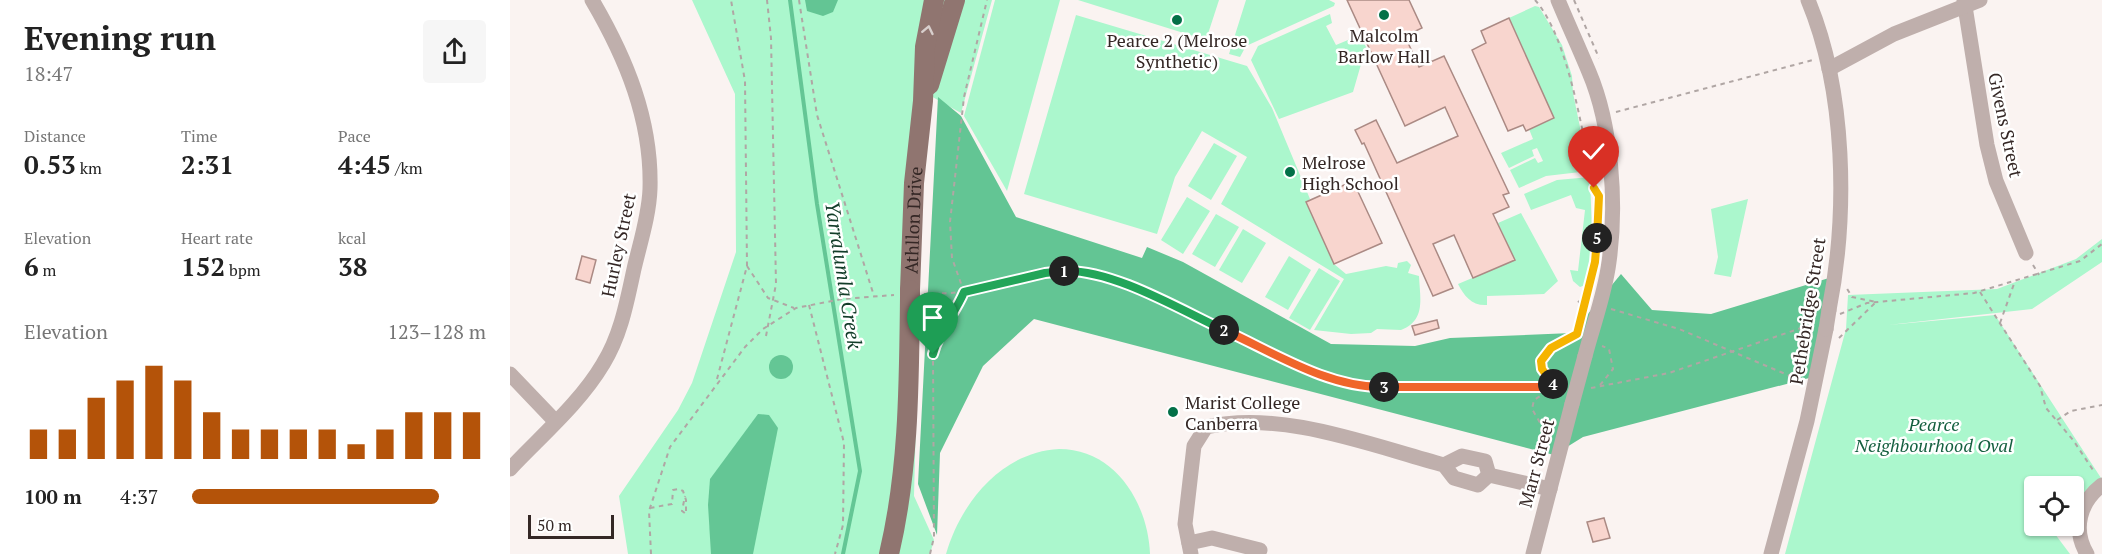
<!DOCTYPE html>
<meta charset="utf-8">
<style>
:root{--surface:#fff;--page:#f6f6f6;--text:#222;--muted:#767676;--accent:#b45309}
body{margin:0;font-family:"PT Serif",serif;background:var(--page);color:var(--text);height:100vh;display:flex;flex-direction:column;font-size:22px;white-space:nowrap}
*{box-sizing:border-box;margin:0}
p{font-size:20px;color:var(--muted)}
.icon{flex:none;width:33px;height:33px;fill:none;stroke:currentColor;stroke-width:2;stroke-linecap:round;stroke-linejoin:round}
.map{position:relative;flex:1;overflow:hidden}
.panel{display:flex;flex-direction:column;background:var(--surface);width:510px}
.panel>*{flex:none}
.fabs{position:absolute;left:1514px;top:476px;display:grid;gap:12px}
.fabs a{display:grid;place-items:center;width:60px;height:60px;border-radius:6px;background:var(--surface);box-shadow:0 2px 4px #0004;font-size:30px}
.scale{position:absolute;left:18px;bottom:15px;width:86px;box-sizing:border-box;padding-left:6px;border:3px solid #342725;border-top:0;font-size:16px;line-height:21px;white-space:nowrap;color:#342725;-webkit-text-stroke:4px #fff;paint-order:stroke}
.pin{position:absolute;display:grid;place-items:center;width:51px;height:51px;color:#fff;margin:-62px -26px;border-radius:50% 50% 50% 0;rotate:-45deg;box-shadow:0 0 6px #0007}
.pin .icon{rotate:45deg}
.km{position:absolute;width:30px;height:30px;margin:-15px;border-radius:50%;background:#222;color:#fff;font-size:16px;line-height:30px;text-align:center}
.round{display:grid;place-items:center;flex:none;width:63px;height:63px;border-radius:6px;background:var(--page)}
.head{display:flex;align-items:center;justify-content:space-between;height:102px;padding:0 24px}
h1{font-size:33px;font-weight:800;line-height:45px}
.metrics{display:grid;grid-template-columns:repeat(3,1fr);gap:9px;height:102px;padding:6px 24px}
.metrics div{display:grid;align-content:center}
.metrics b{font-size:26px;font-weight:800}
.metrics small{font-size:16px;font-weight:400}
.metrics p{font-size:16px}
.chart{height:168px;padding:12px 24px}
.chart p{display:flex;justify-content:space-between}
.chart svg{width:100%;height:108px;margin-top:6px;stroke:var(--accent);stroke-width:6}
ul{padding:0 24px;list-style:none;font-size:20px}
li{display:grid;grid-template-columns:96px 72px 1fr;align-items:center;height:45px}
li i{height:15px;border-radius:8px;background:var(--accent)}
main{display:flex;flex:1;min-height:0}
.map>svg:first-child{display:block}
.green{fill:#abf7cd}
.forest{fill:#63c594}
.water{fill:#64c695}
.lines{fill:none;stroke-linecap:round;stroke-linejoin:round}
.stream{stroke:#64c695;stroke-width:4}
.building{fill:#f8d5ce;stroke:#ab8a84;stroke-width:1.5}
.path{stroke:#b0a6a4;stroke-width:2;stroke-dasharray:4.5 4.5;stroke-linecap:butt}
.minor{stroke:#bfafac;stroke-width:15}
.major{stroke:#907570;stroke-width:20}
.minor-bridge{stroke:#bfafac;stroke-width:15}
.major-bridge{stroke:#907570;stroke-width:20}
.oneway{stroke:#d8cfcd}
.split-1-casing{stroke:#fff;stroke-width:12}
.split-2-casing{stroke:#fff;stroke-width:12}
.split-3-casing{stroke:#fff;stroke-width:12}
.split-4-casing{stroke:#fff;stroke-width:12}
.split-5-casing{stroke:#fff;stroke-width:12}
.split-6-casing{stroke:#fff;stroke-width:12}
.split-1{stroke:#22a559;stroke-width:8}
.split-2{stroke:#22a559;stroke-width:8}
.split-3{stroke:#f0652b;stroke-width:8}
.split-4{stroke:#f0652b;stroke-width:8}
.split-5{stroke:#f5b400;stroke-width:8}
.split-6{stroke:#f5b400;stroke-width:8}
.poi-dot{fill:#037048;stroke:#fff;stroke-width:2}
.labels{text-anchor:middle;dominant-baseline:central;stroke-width:5;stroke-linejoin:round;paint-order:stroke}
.poi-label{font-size:18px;fill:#342725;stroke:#fff}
.street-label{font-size:18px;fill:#342725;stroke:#fff}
.park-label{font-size:18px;font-style:italic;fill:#145f3f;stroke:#fff}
.water-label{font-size:20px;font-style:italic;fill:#123d29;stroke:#fff}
</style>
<main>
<section class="panel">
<div class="head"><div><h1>Evening run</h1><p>18:47</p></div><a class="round"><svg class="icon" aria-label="share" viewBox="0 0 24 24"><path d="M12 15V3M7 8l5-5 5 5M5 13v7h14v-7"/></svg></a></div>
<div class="metrics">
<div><p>Distance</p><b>0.53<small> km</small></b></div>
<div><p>Time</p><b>2:31</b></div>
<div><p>Pace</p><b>4:45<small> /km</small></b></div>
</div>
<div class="metrics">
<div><p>Elevation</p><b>6<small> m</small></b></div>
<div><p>Heart rate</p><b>152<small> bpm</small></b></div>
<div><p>kcal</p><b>38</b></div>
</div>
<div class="chart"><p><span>Elevation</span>123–128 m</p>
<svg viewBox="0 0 160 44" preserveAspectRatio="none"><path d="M5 44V32M15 44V32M25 44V19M35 44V12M45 44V6M55 44V12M65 44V25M75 44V32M85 44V32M95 44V32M105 44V32M115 44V38M125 44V32M135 44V25M145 44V25M155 44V25"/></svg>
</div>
<ul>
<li><b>100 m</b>4:37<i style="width:84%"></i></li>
</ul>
</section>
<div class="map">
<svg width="1592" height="554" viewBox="0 0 1592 554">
<rect width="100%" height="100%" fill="#faf3f1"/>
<!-- green -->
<g class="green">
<path d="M 182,0 L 482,0 L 451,113 L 419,95 L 413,153 L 404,496 L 424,540 L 420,554 L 118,554 L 109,496 L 168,410 L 182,383 L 226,252 L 225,94 Z"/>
<path d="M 485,0 L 550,0 L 497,191 L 454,116 Z"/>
<path d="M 568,0 L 709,0 L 696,40 Z"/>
<path d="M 736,0 L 819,0 L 825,3 L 824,6 L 736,46 L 730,57 L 719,54 Z"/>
<path d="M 1025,6 L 1029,7 L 1052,45 L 1062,76 L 1063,93 L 1079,171 L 1036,176 L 1009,188 L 1000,170 L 1025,158 L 1028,163 L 1033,161 L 1027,148 L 1022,150 L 1024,156 L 999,168 L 991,153 L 1023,139 L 1019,129 L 1044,118 L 999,18 Z"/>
<path d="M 820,14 L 822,23 L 816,26 L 826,45 L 850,35 L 856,47 L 843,92 L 769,119 L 741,60 L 748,46 Z"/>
<path d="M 566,15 L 737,66 L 762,108 L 800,199 L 796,202 L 824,264 L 836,274 L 876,266 L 887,268 L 888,263 L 897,261 L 901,265 L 898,273 L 909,276 C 910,299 916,320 891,330 L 867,329 L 861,333 L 841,334 L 804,330 L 834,279 L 711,204 L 737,157 L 692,131 L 665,177 L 647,234 L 514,194 Z"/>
<path d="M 704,143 L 727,156 L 701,200 L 678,186 Z"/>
<path d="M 1080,177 L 1083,260 L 1078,284 L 1070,287 L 1063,281 L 1060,270 L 1068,271 L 1075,210 L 1066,208 L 1061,195 L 1021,210 L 1014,194 L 1047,180 Z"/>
<path d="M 677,197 L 700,211 L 673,254 L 651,240 Z"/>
<path d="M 1238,199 L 1221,277 L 1204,274 L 1208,257 L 1201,209 Z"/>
<path d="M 1011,213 L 1048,281 L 1034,294 L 977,296 L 977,305 C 962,306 954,296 948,284 L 1005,260 L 988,223 Z"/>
<path d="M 706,214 L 729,227 L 705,267 L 682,254 Z"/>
<path d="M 733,229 L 756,243 L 732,283 L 709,270 Z"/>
<path d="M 1592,239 L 1592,262 L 1522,309 L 1378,325 L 1485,315 L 1591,478 L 1563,512 L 1563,486 L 1524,486 L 1524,525 L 1552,525 L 1545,534 L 1560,554 L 1275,554 L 1336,329 L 1338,295 L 1487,289 L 1566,259 Z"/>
<path d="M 779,256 L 801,270 L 778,310 L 755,297 Z"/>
<path d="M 809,268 L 830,281 L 800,330 L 779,318 Z"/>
<path d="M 549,449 C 605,449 638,503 640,554 L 436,554 C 451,502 492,452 549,449 Z"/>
</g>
<!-- forest -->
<g class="forest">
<path d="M 295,0 L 328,0 L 323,12 L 313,16 L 297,11 Z"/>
<path d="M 428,97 L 451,116 L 506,217 L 632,258 L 637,247 L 673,262 L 821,344 L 905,346 L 940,338 L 1062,333 L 1111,274 L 1142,310 L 1201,314 L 1319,278 L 1303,377 L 1073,437 L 1044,455 L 524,319 L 473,366 L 430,453 L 427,535 L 408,484 Z"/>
</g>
<!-- water -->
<g class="water">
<circle cx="271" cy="367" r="12"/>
<path d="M 248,414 L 259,415 L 268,428 L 243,554 L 201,554 L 198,505 L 200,479 Z"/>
</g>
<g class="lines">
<!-- stream -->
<path class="stream" d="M 280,0 L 307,204 L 350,471 L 333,554"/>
</g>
<!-- building -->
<g class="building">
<path d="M 837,0 L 899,0 L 912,28 L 895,36 L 909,67 L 934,56 L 999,193 L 993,195 L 999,207 L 983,214 L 1005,260 L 963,278 L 944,235 L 923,244 L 943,288 L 923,296 L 854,143 L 852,144 L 845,130 L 866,120 L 887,163 L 948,136 L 935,107 L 895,126 Z"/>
<path d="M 999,18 L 1044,118 L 1016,131 L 1013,125 L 998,131 L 962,50 L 976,43 L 971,31 Z"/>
<path d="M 843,181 L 872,243 L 824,264 L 796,202 Z"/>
<path d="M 72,256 L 86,260 L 80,283 L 66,279 Z"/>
<path d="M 927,320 L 929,328 L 905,335 L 902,326 Z"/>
<path d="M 1094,518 L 1100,538 L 1083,542 L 1077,522 Z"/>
</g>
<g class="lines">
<!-- path -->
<g class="path">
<path d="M 289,0 L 307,115 L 364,296"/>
<path d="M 1025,0 C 1059,38 1073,137 1084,188 L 1088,194"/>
<path d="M 1064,0 L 1089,58"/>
<path d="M 1106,112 L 1303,60"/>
<path d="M 1523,265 L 1529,275"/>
<path d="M 237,266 L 258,298 L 284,308"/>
<path d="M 1470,292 L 1530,386 L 1536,408 L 1563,440 L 1585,473"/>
<path d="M 414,294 C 428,293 442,294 456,291 C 512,282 544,263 603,279 L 817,377 L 864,387 L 1054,387"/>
<path d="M 1068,301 L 1074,307"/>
<path d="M 299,305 L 334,443 L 333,525 L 325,554"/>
<path d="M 1074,309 L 1083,271"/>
<path d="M 1101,309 L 1169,329 L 1292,381"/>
<path d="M 1330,314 L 1357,303 L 1464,293 L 1570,261 L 1592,244"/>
<path d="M 1490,323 L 1505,281"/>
<path d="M 256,336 L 266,284 L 261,38 L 257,0"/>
<path d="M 1329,338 L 1366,302 L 1342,297 L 1336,287"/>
<path d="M 207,379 L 237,266 L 235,81 L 221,0"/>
<path d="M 1090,385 L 1103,369 L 1099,349 L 1092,346"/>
<path d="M 1081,388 L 1159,373 L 1303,324"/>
<path d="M 1547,420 L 1561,411 L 1592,405"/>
<path d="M 1039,438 L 1022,409 L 1024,400 L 1044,387 L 1032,369 L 1031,361 L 1041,348 L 1066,335"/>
<path d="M 1018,496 L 1020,511"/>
<path d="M 140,508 L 162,504 L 163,490 L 169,489 L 173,491 L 176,500 L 176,514 L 172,511 L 175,496"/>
<path d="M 141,554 L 139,511 L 160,447 L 235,347 L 253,329 L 286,308 L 332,299 L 384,295"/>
<path d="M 420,554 L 424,537 L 423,354 C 429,330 445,314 454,292 L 442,258 L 440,222 L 454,97 L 477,0"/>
</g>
<!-- minor -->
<g class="minor">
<path d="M 1048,0 C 1058,24 1069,48 1079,72 C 1102,126 1107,205 1099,262 C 1095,294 1083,325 1075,356"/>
<path d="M 1298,0 C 1336,91 1338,214 1319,310"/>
<path d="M 1454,0 L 1477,145 L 1486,181 L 1516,253"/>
<path d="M 1319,69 L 1384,34 L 1470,0"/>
<path d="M 0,374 L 45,421"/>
<path d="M 934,465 L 952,456 L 975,461 L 979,475"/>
<path d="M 0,469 C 31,436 70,403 93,364 C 111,335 117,301 124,269 C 130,243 139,216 140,189 C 142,120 116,58 82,0"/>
<path d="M 679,543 L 702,538 L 750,550"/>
<path d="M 681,554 L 675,524 L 684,446 L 696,427 C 773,410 859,445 934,465 L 944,478 L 968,485 L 979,475 L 1040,489"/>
<path d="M 1023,554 L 1062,404"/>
<path d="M 1261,554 L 1297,421 L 1316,329"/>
<path d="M 1577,554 C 1562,529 1570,502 1592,485"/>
</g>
<!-- major -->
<g class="major">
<path d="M 419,85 L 445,0"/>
<path id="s1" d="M 400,290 L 404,183 L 413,101 L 415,47 L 424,0"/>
<path d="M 379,554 C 399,470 399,384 400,297"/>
</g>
<!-- minor-bridge -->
<g class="minor-bridge">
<path d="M 1316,329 L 1319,310"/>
<path d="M 1062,404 L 1075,356"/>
</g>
<!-- major-bridge -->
<path class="major-bridge" d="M 400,297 L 400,290"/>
</g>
<!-- one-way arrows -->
<defs><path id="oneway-chevron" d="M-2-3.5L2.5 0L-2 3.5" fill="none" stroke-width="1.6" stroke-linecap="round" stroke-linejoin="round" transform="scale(1.5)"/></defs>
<use class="oneway" href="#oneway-chevron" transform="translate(418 30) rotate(-78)"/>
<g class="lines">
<defs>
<path id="split-1" d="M 423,354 C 429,330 445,314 454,292 L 535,273 L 554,271"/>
<path id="split-2" d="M 554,271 C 602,269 669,309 714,330"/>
<path id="split-3" d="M 714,330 C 763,352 818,388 874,387"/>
<path id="split-4" d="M 874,387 L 1044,387 L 1043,384"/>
<path id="split-5" d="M 1043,384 L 1032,369 L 1031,361 L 1041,348 L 1067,334 L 1085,262 L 1087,238"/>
<path id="split-6" d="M 1084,188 L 1089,196 L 1087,238"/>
</defs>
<!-- split-1 casing -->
<use href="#split-1" class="split-1-casing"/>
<!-- split-2 casing -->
<use href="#split-2" class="split-2-casing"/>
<!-- split-3 casing -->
<use href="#split-3" class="split-3-casing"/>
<!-- split-4 casing -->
<use href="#split-4" class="split-4-casing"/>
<!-- split-5 casing -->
<use href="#split-5" class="split-5-casing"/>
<!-- split-6 casing -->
<use href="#split-6" class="split-6-casing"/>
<!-- split-1 -->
<use href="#split-1" class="split-1"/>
<!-- split-2 -->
<use href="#split-2" class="split-2"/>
<!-- split-3 -->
<use href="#split-3" class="split-3"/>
<!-- split-4 -->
<use href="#split-4" class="split-4"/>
<!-- split-5 -->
<use href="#split-5" class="split-5"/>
<!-- split-6 -->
<use href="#split-6" class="split-6"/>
</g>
<!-- markers -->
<g class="poi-dot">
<circle cx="874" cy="15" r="6"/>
<circle cx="667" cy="20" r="6"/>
<circle cx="780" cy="172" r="6"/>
<circle cx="663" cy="412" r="6"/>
</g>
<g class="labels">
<!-- poi labels -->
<g class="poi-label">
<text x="874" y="35">Malcolm<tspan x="874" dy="21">Barlow Hall</tspan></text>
<text x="667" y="40">Pearce 2 (Melrose<tspan x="667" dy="21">Synthetic)</tspan></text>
<text x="792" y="162" text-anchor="start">Melrose<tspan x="792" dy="21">High School</tspan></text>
<text x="675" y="402" text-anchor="start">Marist College<tspan x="675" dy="21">Canberra</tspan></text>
</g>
<!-- street labels -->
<g class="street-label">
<text transform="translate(1496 125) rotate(78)">Givens Street</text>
<text stroke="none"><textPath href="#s1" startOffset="70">Athllon Drive</textPath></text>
<text transform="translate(108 245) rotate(-78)">Hurley Street</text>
<text transform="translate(1297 311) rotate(-81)">Pethebridge Street</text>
<text transform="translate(1026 463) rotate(-75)">Marr Street</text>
</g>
<!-- park labels -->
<g class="park-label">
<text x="1424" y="424">Pearce<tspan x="1424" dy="21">Neighbourhood Oval</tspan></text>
</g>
<!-- water labels -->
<g class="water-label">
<text transform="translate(334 275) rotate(81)">Yarralumla Creek</text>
</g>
</g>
</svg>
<div class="fabs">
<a><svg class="icon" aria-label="locate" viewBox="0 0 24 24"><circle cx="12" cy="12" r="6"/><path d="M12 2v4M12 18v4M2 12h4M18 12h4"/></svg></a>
</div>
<div class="scale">50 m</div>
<div class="pin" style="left:423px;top:354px;background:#1e9e55"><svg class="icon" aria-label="arrive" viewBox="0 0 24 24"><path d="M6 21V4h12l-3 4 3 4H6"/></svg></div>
<div class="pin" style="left:1084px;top:188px;background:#d93025"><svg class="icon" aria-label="check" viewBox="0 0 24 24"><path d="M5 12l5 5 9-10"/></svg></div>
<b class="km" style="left:554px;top:271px">1</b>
<b class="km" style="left:714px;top:330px">2</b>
<b class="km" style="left:874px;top:387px">3</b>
<b class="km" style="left:1043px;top:384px">4</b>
<b class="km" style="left:1087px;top:238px">5</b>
</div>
</main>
